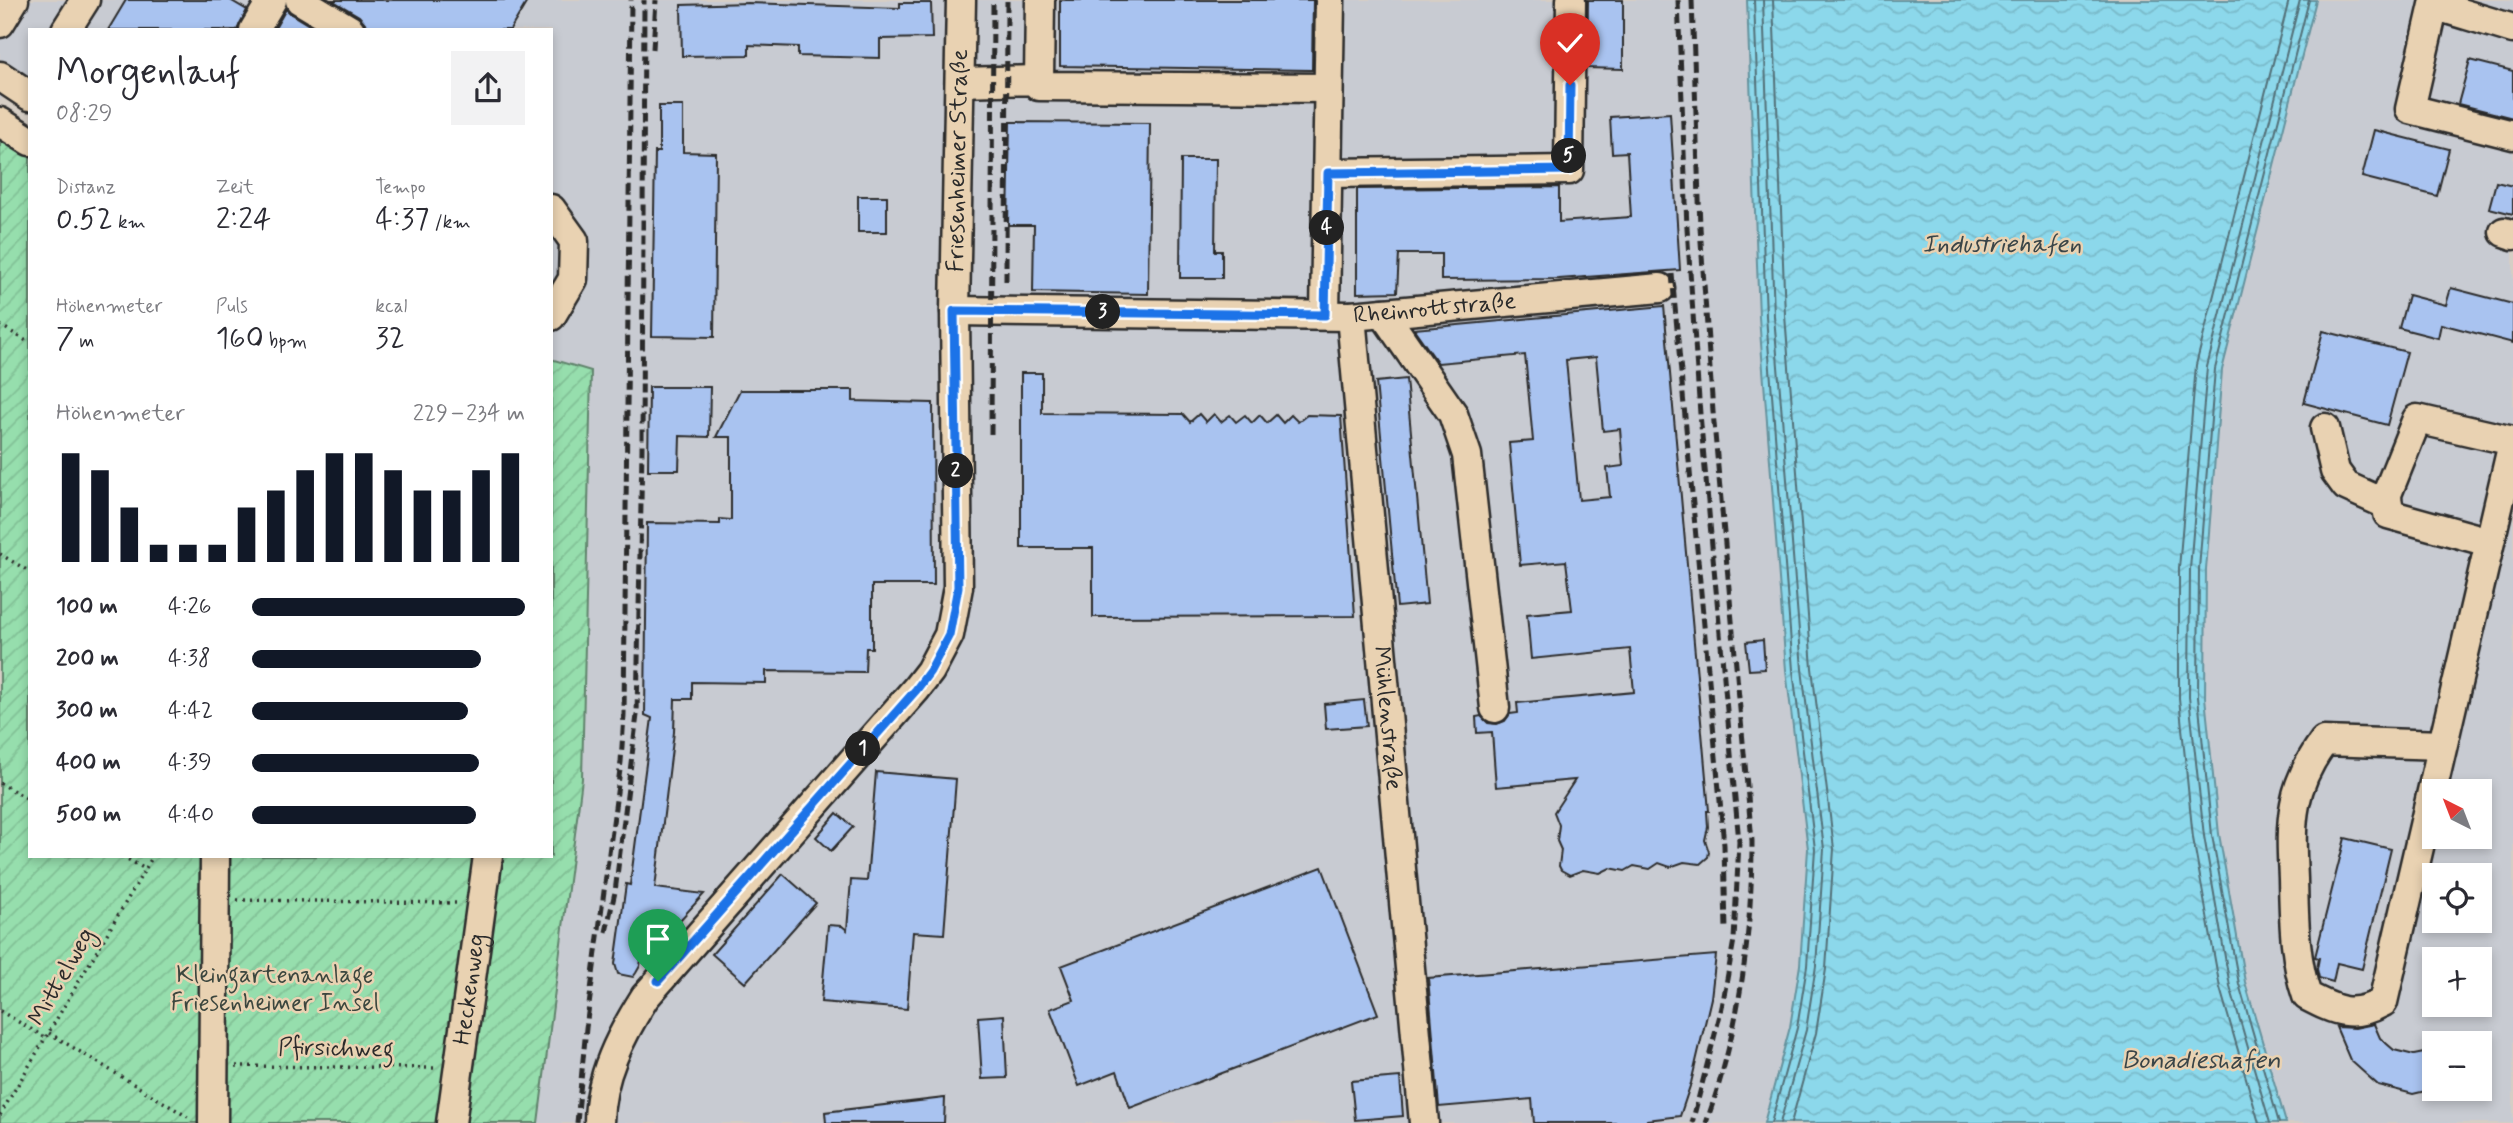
<!DOCTYPE html>
<html lang="de">
<meta charset="utf-8">
<style>
:root{--surface:#fff;--page:#f2f2f3;--text:#2b2b33;--muted:#7c7c81;--accent:#111827}
body{margin:0;font-family:Mynerve,sans-serif;background:var(--page);color:var(--text);height:100vh;display:flex;flex-direction:column;font-size:26px;white-space:nowrap}
*{box-sizing:border-box;margin:0}
p{font-size:23px;color:var(--muted)}
.icon{flex:none;width:38px;height:38px;fill:none;stroke:currentColor;stroke-width:2;stroke-linecap:round;stroke-linejoin:round}
.map{position:relative;flex:1;overflow:hidden}
.drawer{position:absolute;left:28px;top:28px;width:525px;height:830px;display:flex;flex-direction:column;background:var(--surface);border-radius:0px;box-shadow:0 4px 10px #0003}
.drawer>*{flex:none}
.needle{width:46px;rotate:318deg}
.controls{position:absolute;left:2422px;top:779px;display:grid;gap:14px}
.controls a{display:grid;place-items:center;width:70px;height:70px;border-radius:0px;background:var(--surface);box-shadow:0 4px 10px #0003;font-size:35px}
.pin{position:absolute;display:grid;place-items:center;width:60px;height:60px;color:#fff;margin:-72px -30px;border-radius:50% 50% 50% 0;rotate:-45deg;box-shadow:0 0 7px #0007}
.pin .icon{rotate:45deg}
.km{position:absolute;width:35px;height:35px;margin:-18px;border-radius:50%;background:#222;color:#fff;font-size:19px;line-height:35px;text-align:center}
.round{display:grid;place-items:center;flex:none;width:74px;height:74px;border-radius:0px;background:var(--page)}
.summary{display:flex;align-items:center;justify-content:space-between;height:119px;padding:0 28px}
h1{font-size:38px;font-weight:600;line-height:52px}
.stats{display:grid;grid-template-columns:repeat(3,1fr);gap:10px;height:119px;padding:7px 28px}
.stats div{display:grid;align-content:center}
.stats b{font-size:30px;font-weight:600}
.stats small{font-size:19px;font-weight:400}
.stats p{font-size:19px}
.chart{height:196px;padding:14px 28px}
.chart p{display:flex;justify-content:space-between}
.chart svg{width:100%;height:126px;margin-top:7px;stroke:var(--accent);stroke-width:6}
ul{padding:0 28px;list-style:none;font-size:23px}
li{display:grid;grid-template-columns:112px 84px 1fr;align-items:center;height:52px}
li i{height:18px;border-radius:9px;background:var(--accent)}
.map>svg:first-child{display:block}
.built{fill:#c8cbd2;fill-rule:evenodd}
.garden{fill:url(#garden-furrows);stroke:#60846c;stroke-width:2}
.water{fill:url(#water-waves);stroke:#65939e;stroke-width:2}
.lines{fill:none;stroke-linecap:round;stroke-linejoin:round}
.shore{stroke:#527078;stroke-width:2}
.building{fill:#a9c3f0;stroke:#2b2b2b;stroke-width:2;fill-rule:evenodd}
.minor-casing{stroke:#2b2b2b;stroke-width:33}
.path{stroke:#2b2b2b;stroke-width:3.5;stroke-dasharray:2 5;stroke-linecap:butt}
.minor{stroke:#e9d2b2;stroke-width:28}
.rail{stroke:#2b2b2b;stroke-width:5;stroke-dasharray:10 5;stroke-linecap:butt}
.route-casing{stroke:#fff;stroke-width:14}
.route{stroke:#1a73e8;stroke-width:9}
.labels{text-anchor:middle;dominant-baseline:central;stroke-width:5;stroke-linejoin:round;paint-order:stroke}
.street-label{font-size:24px;fill:#2b2b2b;stroke:#e9d2b2}
.park-label{font-size:24px;fill:#3b463e;stroke:#e9d2b2}
.water-label{font-size:26px;font-style:italic;fill:#3a4548;stroke:#e9d2b2}
</style>
<div class="map">
<svg width="2513" height="1123" viewBox="0 0 2513 1123">
<defs>
<pattern id="garden-furrows" width="10" height="10" patternUnits="userSpaceOnUse" patternTransform="scale(1.75)"><rect width="10" height="10" fill="#96dead"/><path d="M-1 1l2-2M0 10L10 0M9 11l2-2" fill="none" stroke="#81bf95"/></pattern>
<pattern id="water-waves" width="16" height="10" patternUnits="userSpaceOnUse" patternTransform="scale(1.75)"><rect width="16" height="10" fill="#8cd8eb"/><path d="M0 5q4-4 8 0t8 0" fill="none" stroke="#79baca"/></pattern>
</defs>
<rect width="100%" height="100%" fill="#d6cec5"/>
<filter id="ink" filterUnits="userSpaceOnUse"><feTurbulence type="fractalNoise" baseFrequency=".0143" numOctaves="2"/><feDisplacementMap in="SourceGraphic" scale="14" xChannelSelector="R" yChannelSelector="G"/><feConvolveMatrix kernelMatrix="1 2 1 2 8 2 1 2 1" color-interpolation-filters="sRGB"/></filter>
<g filter="url(#ink)">
<!-- built -->
<g class="built">
<path d="M 0,0 L 1747,0 L 1759,317 L 1786,670 L 1808,849 L 1800,965 L 1790,1027 L 1764,1123 L 538,1123 L 582,779 L 591,371 L 551,359 L 551,30 L 30,30 L 30,113 L 3,96 L 0,101 Z"/>
<path d="M 2316,0 L 2513,0 L 2513,1123 L 2286,1123 L 2245,982 L 2219,834 L 2205,697 L 2206,570 L 2222,370 ZM 2434,791 L 2480,791 L 2480,836 L 2434,836 ZM 2434,875 L 2480,875 L 2480,920 L 2434,920 ZM 2434,959 L 2480,959 L 2480,1004 L 2434,1004 ZM 2434,1043 L 2480,1043 L 2480,1088 L 2434,1088 Z"/>
</g>
<!-- garden -->
<path class="garden" d="M 0,122 L 30,141 L 30,856 L 551,856 L 551,359 L 591,371 L 582,779 L 538,1123 L 0,1123 Z"/>
<!-- water -->
<path class="water" d="M 1747,0 L 2316,0 L 2222,370 L 2206,570 L 2205,697 L 2219,834 L 2245,982 L 2286,1123 L 1764,1123 L 1790,1027 L 1800,965 L 1808,849 L 1786,670 L 1759,317 Z"/>
<g class="lines">
<!-- shore -->
<g class="shore">
<path d="M 1754,0 L 1766,316 L 1793,670 L 1815,849 L 1807,966 L 1797,1028 L 1771,1123"/>
<path d="M 1763,0 L 1774,316 L 1802,669 L 1824,849 L 1816,966 L 1806,1030 L 1780,1123"/>
<path d="M 1773,0 L 1785,315 L 1812,668 L 1834,849 L 1826,969 L 1816,1033 L 1791,1123"/>
<path d="M 2259,1123 L 2220,988 L 2193,838 L 2179,698 L 2179,569 L 2196,365 L 2289,0"/>
<path d="M 2270,1123 L 2230,986 L 2204,836 L 2189,697 L 2190,569 L 2207,367 L 2300,0"/>
<path d="M 2279,1123 L 2239,984 L 2212,835 L 2198,697 L 2199,569 L 2215,369 L 2309,0"/>
</g>
</g>
<!-- building -->
<g class="building">
<path d="M 126,0 L 230,0 L 247,10 L 237,30 L 108,30 Z"/>
<path d="M 332,0 L 528,0 L 510,30 L 367,30 L 365,23 L 359,16 Z"/>
<path d="M 1060,0 L 1313,0 L 1312,70 L 1060,66 Z"/>
<path d="M 1588,0 L 1623,0 L 1623,69 L 1587,68 Z"/>
<path d="M 748,3 L 900,8 L 900,3 L 931,3 L 932,38 L 880,39 L 880,58 L 798,56 L 798,47 L 749,45 L 749,55 L 682,56 L 681,5 Z"/>
<path d="M 286,9 L 291,14 L 317,30 L 274,30 Z"/>
<path d="M 2470,60 L 2513,71 L 2513,118 L 2458,104 Z"/>
<path d="M 659,106 L 683,106 L 683,152 L 716,153 L 714,337 L 652,336 L 655,152 L 659,152 Z"/>
<path d="M 1670,113 L 1680,270 L 1559,279 L 1441,280 L 1441,254 L 1399,254 L 1397,292 L 1357,293 L 1357,189 L 1559,187 L 1559,222 L 1631,217 L 1627,152 L 1612,153 L 1610,117 Z"/>
<path d="M 1010,122 L 1150,123 L 1148,294 L 1033,292 L 1034,225 L 1008,225 Z"/>
<path d="M 2374,130 L 2449,149 L 2437,196 L 2362,177 Z"/>
<path d="M 1181,159 L 1216,159 L 1215,251 L 1222,251 L 1222,278 L 1180,278 Z"/>
<path d="M 2496,182 L 2513,186 L 2513,214 L 2489,208 Z"/>
<rect x="858" y="196" width="29" height="36"/>
<path d="M 2451,288 L 2513,304 L 2513,343 L 2441,324 L 2438,338 L 2399,328 L 2408,295 L 2446,305 Z"/>
<path d="M 1664,306 L 1709,811 L 1707,811 L 1708,827 L 1705,840 L 1709,852 L 1708,857 L 1700,864 L 1684,862 L 1670,867 L 1659,863 L 1650,869 L 1634,866 L 1625,871 L 1610,868 L 1600,873 L 1583,870 L 1570,875 L 1561,870 L 1559,866 L 1561,850 L 1557,841 L 1559,825 L 1554,812 L 1575,780 L 1496,787 L 1492,732 L 1477,733 L 1476,717 L 1481,716 L 1488,723 L 1497,724 L 1505,721 L 1510,714 L 1518,713 L 1517,703 L 1634,692 L 1630,649 L 1531,659 L 1527,614 L 1572,610 L 1566,561 L 1520,565 L 1509,443 L 1533,441 L 1525,355 L 1438,363 L 1414,329 ZM 1596,357 L 1603,431 L 1620,429 L 1623,466 L 1607,468 L 1610,497 L 1579,500 L 1566,360 Z"/>
<path d="M 2323,331 L 2407,352 L 2387,425 L 2304,403 Z"/>
<path d="M 1021,373 L 1042,373 L 1042,413 L 1183,414 L 1190,422 L 1199,414 L 1206,422 L 1214,414 L 1221,422 L 1230,415 L 1236,422 L 1245,415 L 1252,423 L 1260,415 L 1267,423 L 1276,415 L 1283,423 L 1291,415 L 1298,422 L 1307,415 L 1341,416 L 1355,616 L 1093,617 L 1093,548 L 1021,548 Z"/>
<path d="M 1406,379 L 1427,604 L 1397,607 L 1376,382 Z"/>
<path d="M 649,387 L 710,387 L 709,437 L 680,436 L 679,470 L 648,470 Z"/>
<path d="M 740,390 L 853,390 L 853,401 L 933,403 L 934,585 L 872,585 L 872,648 L 866,648 L 865,672 L 766,671 L 766,683 L 692,682 L 692,699 L 675,699 L 674,732 L 655,888 L 704,894 L 668,933 L 646,931 L 640,966 L 636,973 L 633,977 L 618,974 L 615,964 L 626,884 L 630,885 L 652,718 L 645,715 L 647,523 L 720,524 L 720,519 L 731,520 L 731,437 L 716,437 Z"/>
<path d="M 1763,640 L 1765,669 L 1749,670 L 1746,642 Z"/>
<path d="M 1364,700 L 1367,726 L 1326,729 L 1324,704 Z"/>
<path d="M 876,772 L 956,779 L 944,934 L 913,932 L 907,1009 L 821,1002 L 828,925 L 842,926 L 847,930 L 851,880 L 867,881 Z"/>
<path d="M 837,813 L 853,827 L 831,851 L 816,837 Z"/>
<path d="M 2345,838 L 2391,849 L 2362,969 L 2337,963 L 2333,982 L 2319,978 L 2317,969 L 2319,958 L 2315,957 Z"/>
<path d="M 1322,867 L 1378,1014 L 1130,1108 L 1117,1071 L 1079,1086 L 1050,1009 L 1074,1000 L 1061,966 Z"/>
<path d="M 783,874 L 816,903 L 745,983 L 712,954 Z"/>
<path d="M 1716,955 L 1711,998 L 1691,1083 L 1680,1116 L 1647,1120 L 1646,1123 L 1534,1123 L 1532,1099 L 1439,1107 L 1428,978 Z"/>
<path d="M 1004,1015 L 1007,1078 L 982,1079 L 978,1017 Z"/>
<path d="M 2374,1024 L 2380,1038 L 2394,1050 L 2414,1055 L 2434,1051 L 2434,1089 L 2413,1094 L 2378,1085 L 2350,1060 L 2336,1027 L 2355,1028 Z"/>
<path d="M 1400,1077 L 1403,1116 L 1355,1120 L 1351,1081 Z"/>
<path d="M 945,1098 L 944,1123 L 826,1123 L 825,1112 Z"/>
</g>
<g class="lines">
<defs>
<g id="minor">
<path d="M 300,0 L 350,30"/>
<path d="M 0,23 L 14,0"/>
<path d="M 2513,29 L 2434,5 L 2410,109 L 2513,135"/>
<path d="M 66,30 L 85,0"/>
<path d="M 254,30 L 272,0"/>
<path d="M 0,76 L 30,96"/>
<path d="M 1039,80 L 1040,0"/>
<path d="M 960,82 L 1039,80 L 1039,86 L 1328,88"/>
<path d="M 0,122 L 30,141"/>
<path d="M 1328,173 L 1569,170 L 1571,0"/>
<path d="M 551,209 L 574,241 L 573,279 L 551,316"/>
<path d="M 2504,232 L 2513,235"/>
<path id="s1" d="M 955,311 L 1351,316 L 1660,288"/>
<path d="M 1383,313 L 1453,414 L 1467,455 L 1495,708"/>
<path d="M 1325,315 L 1330,0"/>
<path id="s2" d="M 1351,316 L 1424,1123"/>
<path d="M 2325,428 L 2335,471 L 2346,486 L 2388,505"/>
<path d="M 2489,542 L 2388,514 L 2387,494 L 2417,419 L 2513,441"/>
<path d="M 2442,745 L 2324,741 C 2311,759 2299,782 2295,804 C 2290,829 2292,855 2293,879 C 2294,919 2294,958 2307,996 C 2336,1011 2352,1019 2383,1002 L 2513,443"/>
<path d="M 213,1123 L 215,856"/>
<path id="s3" d="M 451,1123 L 488,856"/>
<path id="s4" d="M 599,1123 C 599,1077 621,1035 645,997 L 916,689 L 930,671 L 949,635 L 958,587 L 955,311 L 961,0"/>
</g>
</defs>
<!-- minor casing -->
<use href="#minor" class="minor-casing"/>
<!-- path -->
<g class="path">
<path d="M 0,325 L 30,343"/>
<path d="M 0,554 L 30,572"/>
<path d="M 0,783 L 30,800"/>
<path d="M 122,856 L 145,869"/>
<path d="M 237,900 L 457,903"/>
<path d="M 0,1011 L 46,1038"/>
<path d="M 49,1033 L 188,1117"/>
<path d="M 236,1066 L 434,1068"/>
<path d="M 0,1115 L 153,856"/>
</g>
<!-- minor -->
<use href="#minor" class="minor"/>
<!-- rail -->
<g class="rail">
<path d="M 1678,0 L 1687,228 L 1700,414 L 1739,842 L 1734,940 L 1722,1007 L 1692,1123"/>
<path d="M 1692,0 L 1700,227 L 1713,412 L 1752,841 C 1752,937 1739,1032 1706,1123"/>
<path d="M 653,49 L 656,0"/>
<path d="M 1672,274 L 1724,845 L 1726,931"/>
<path d="M 1006,281 L 1007,0"/>
<path d="M 991,434 L 993,0"/>
<path d="M 606,932 L 615,892 L 637,715 L 642,449 L 644,0"/>
<path d="M 577,1123 L 586,1028 L 621,762 L 624,715 L 631,0"/>
</g>
</g>
</g>
<g class="lines" filter="url(#ink)">
<defs>
<path id="route" d="M 658,981 L 916,690 L 930,671 L 949,635 L 958,587 L 954,311 L 1325,315 L 1328,173 L 1569,170 L 1570,85"/>
</defs>
<!-- route casing -->
<use href="#route" class="route-casing"/>
<!-- route -->
<use href="#route" class="route"/>
</g>
<g class="labels">
<!-- street labels -->
<g class="street-label">
<text stroke="none"><textPath href="#s4" startOffset="1085">Friesenheimer Straße</textPath></text>
<text stroke="none"><textPath href="#s1" startOffset="480">Rheinrottstraße</textPath></text>
<text stroke="none"><textPath href="#s2" startOffset="404">Mühlenstraße</textPath></text>
<text transform="translate(62 977) rotate(-60)">Mittelweg</text>
<text stroke="none"><textPath href="#s3" startOffset="135">Heckenweg</textPath></text>
<text transform="translate(336 1049) rotate(1)">Pfirsichweg</text>
</g>
<!-- park labels -->
<g class="park-label">
<text x="275" y="975">Kleingartenanlage<tspan x="275" dy="28">Friesenheimer Insel</tspan></text>
</g>
<!-- water labels -->
<g class="water-label">
<text x="2002" y="245">Industriehafen</text>
<text x="2201" y="1061">Bonadieshafen</text>
</g>
</g>
</svg>
<div class="controls">
<a><svg class="needle" viewBox="-14 -14 28 28"><path d="M0-13l5 13h-10z" fill="#e53935"/><path d="M0 13l5-13h-10z" fill="#7c7c81"/></svg></a>
<a><svg class="icon" aria-label="locate" viewBox="0 0 24 24"><circle cx="12" cy="12" r="6"/><path d="M12 2v4M12 18v4M2 12h4M18 12h4"/></svg></a>
<a>+</a>
<a>−</a>
</div>
<div class="pin" style="left:658px;top:981px;background:#1e9e55"><svg class="icon" aria-label="arrive" viewBox="0 0 24 24"><path d="M6 21V4h12l-3 4 3 4H6"/></svg></div>
<div class="pin" style="left:1570px;top:85px;background:#d93025"><svg class="icon" aria-label="check" viewBox="0 0 24 24"><path d="M5 12l5 5 9-10"/></svg></div>
<b class="km" style="left:863px;top:749px">1</b>
<b class="km" style="left:956px;top:471px">2</b>
<b class="km" style="left:1103px;top:312px">3</b>
<b class="km" style="left:1327px;top:228px">4</b>
<b class="km" style="left:1569px;top:156px">5</b>
<section class="drawer">
<div class="summary"><div><h1>Morgenlauf</h1><p>08:29</p></div><a class="round"><svg class="icon" aria-label="share" viewBox="0 0 24 24"><path d="M12 15V3M7 8l5-5 5 5M5 13v7h14v-7"/></svg></a></div>
<div class="stats">
<div><p>Distanz</p><b>0.52<small> km</small></b></div>
<div><p>Zeit</p><b>2:24</b></div>
<div><p>Tempo</p><b>4:37<small> /km</small></b></div>
</div>
<div class="stats">
<div><p>Höhenmeter</p><b>7<small> m</small></b></div>
<div><p>Puls</p><b>160<small> bpm</small></b></div>
<div><p>kcal</p><b>32</b></div>
</div>
<div class="chart"><p><span>Höhenmeter</span>229–234 m</p>
<svg viewBox="0 0 160 44" preserveAspectRatio="none"><path d="M5 44V6M15 44V12M25 44V25M35 44V38M45 44V38M55 44V38M65 44V25M75 44V19M85 44V12M95 44V6M105 44V6M115 44V12M125 44V19M135 44V19M145 44V12M155 44V6"/></svg>
</div>
<ul>
<li><b>100 m</b>4:26<i style="width:100%"></i></li>
<li><b>200 m</b>4:38<i style="width:84%"></i></li>
<li><b>300 m</b>4:42<i style="width:79%"></i></li>
<li><b>400 m</b>4:39<i style="width:83%"></i></li>
<li><b>500 m</b>4:40<i style="width:82%"></i></li>
</ul>
</section>
</div>
